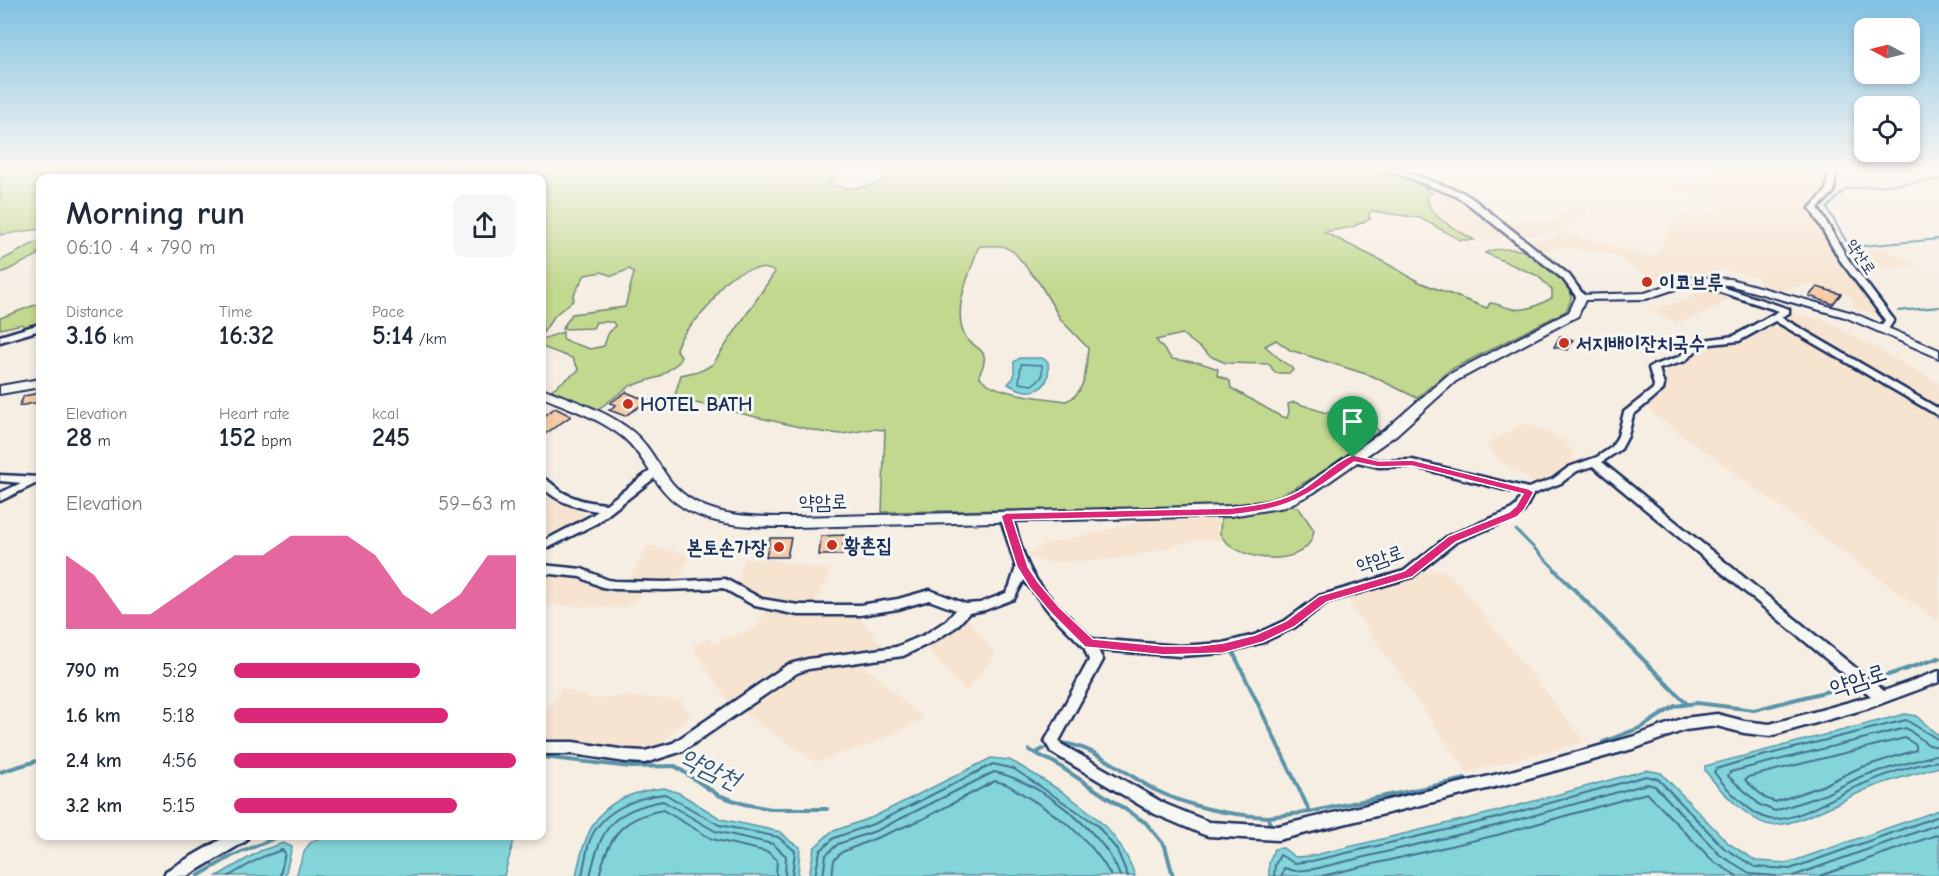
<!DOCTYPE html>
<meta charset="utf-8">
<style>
:root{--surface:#fff;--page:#f6f6f7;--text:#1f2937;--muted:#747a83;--accent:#db2777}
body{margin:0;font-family:"Comic Neue","Poor Story",sans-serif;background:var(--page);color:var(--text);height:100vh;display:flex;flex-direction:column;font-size:22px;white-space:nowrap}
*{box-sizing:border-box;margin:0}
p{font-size:20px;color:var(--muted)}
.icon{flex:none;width:33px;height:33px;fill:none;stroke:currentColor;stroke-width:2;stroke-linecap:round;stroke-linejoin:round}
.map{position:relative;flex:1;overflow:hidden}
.side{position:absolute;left:36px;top:174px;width:510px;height:666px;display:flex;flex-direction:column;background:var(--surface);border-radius:12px;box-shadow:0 3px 9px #0003}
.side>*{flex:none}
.needle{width:39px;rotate:277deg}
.controls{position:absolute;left:1854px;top:18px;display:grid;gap:12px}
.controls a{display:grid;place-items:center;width:66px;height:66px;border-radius:12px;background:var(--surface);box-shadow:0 3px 9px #0003;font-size:30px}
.pin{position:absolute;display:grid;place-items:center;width:51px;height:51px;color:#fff;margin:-62px -26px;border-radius:50% 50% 50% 0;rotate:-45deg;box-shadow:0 0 6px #0007}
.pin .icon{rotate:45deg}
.round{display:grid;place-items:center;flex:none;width:63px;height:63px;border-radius:12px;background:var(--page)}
.headline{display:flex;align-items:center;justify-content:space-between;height:102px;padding:0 30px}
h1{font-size:33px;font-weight:700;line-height:45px}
.metrics{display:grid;grid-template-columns:repeat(3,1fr);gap:9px;height:102px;padding:6px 30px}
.metrics div{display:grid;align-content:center}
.metrics b{font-size:26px;font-weight:700}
.metrics small{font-size:16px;font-weight:400}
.metrics p{font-size:16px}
.chart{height:168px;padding:12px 30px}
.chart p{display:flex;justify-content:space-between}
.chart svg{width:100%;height:108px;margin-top:6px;fill:var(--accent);opacity:.7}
ul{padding:0 30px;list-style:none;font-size:20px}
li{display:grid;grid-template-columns:96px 72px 1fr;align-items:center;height:45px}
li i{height:15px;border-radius:8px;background:var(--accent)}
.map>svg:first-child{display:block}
.built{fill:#f6e4d1}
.green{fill:#c1d88e;stroke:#6e8476;stroke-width:1.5;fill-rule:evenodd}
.water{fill:#84d5da;stroke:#5a93a8;stroke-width:1.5}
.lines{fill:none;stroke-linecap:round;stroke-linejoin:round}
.shore-far1{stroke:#457190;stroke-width:1.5}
.shore{stroke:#457190;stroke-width:2}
.stream-far2{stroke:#5a93a8;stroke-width:2}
.stream-far1{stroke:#5a93a8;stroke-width:3}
.stream{stroke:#5a93a8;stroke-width:4}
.building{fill:#f7cca6;stroke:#1b2f5e;stroke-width:1.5}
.street-casing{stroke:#1b2f5e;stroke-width:5}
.secondary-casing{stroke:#1b2f5e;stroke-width:4}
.street{fill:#f6f6f2;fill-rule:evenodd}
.secondary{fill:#f6f6f2;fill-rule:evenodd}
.route{fill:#db2777;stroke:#fff;stroke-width:1.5;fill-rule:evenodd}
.poi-dot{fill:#c8321e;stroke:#f6f6f2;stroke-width:2}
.labels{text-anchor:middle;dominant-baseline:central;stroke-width:6;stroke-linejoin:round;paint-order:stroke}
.far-street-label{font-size:16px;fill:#1b2f5e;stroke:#f6f6f2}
.poi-label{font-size:20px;font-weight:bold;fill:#1b2f5e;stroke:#f6f6f2;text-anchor:start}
.street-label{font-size:20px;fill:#1b2f5e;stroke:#f6f6f2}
.near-street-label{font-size:24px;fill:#1b2f5e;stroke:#f6f6f2}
.near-water-label{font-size:26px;font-style:italic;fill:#35587d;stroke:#f6f6f2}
</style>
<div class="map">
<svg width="1939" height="876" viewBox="0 0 1939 876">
<rect width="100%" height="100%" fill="#f6eee3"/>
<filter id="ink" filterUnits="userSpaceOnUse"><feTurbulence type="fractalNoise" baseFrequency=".0167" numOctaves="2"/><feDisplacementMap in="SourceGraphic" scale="12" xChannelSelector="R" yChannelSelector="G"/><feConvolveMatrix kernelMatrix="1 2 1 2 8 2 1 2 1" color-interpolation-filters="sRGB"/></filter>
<g filter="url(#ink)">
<!-- built -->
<g class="built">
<path d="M 1707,167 L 1822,167 L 1821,172 L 1829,174 L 1826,191 L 1809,205 L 1809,211 L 1851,276 L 1885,317 L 1883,318 L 1850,306 L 1853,302 L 1850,296 L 1809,284 L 1779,290 L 1758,283 L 1759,277 L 1722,269 L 1720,275 L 1677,270 L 1662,280 L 1635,270 L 1621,257 L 1600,250 L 1583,251 L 1571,247 L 1536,251 L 1523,240 L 1552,237 L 1564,232 L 1651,257 L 1660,249 L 1668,229 L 1682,214 L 1699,220 L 1707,212 L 1723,215 L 1713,199 L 1673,191 L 1673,180 L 1701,177 L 1715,173 Z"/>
<path d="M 1411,179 L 1464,199 L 1509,236 L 1499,239 L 1474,240 L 1434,214 L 1427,201 L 1427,195 L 1432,193 Z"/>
<path d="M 1569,205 L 1588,210 L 1582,219 L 1556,233 L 1520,236 L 1504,224 L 1529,219 L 1554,222 Z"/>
<path d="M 1884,248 L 1916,265 L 1865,270 L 1861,268 L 1850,251 Z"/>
<path d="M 1704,286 L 1734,296 L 1709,311 L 1677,323 L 1651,309 L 1688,300 Z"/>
<path d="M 1789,312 L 1824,320 L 1939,383 L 1939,412 L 1787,322 L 1783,318 L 1785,314 Z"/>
<path d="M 1774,324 L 1789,329 L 1939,416 L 1939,622 L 1652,413 L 1649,406 L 1665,392 L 1667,367 L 1688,360 L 1704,346 L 1741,342 Z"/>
<path d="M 1525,423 L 1550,433 L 1564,441 L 1573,451 L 1575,462 L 1551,479 L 1537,484 L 1502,462 L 1487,448 L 1489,443 Z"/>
<path d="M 542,491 L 559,501 L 589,516 L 542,542 Z"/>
<path d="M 1166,516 L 1217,516 L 1220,520 L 1223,538 L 1226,541 L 1196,540 L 1127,558 L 1088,561 L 1049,562 L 1024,556 L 1043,545 Z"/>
<path d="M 648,545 L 691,555 L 676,583 L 627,583 Z"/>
<path d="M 744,559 L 769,559 L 829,570 L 830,573 L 813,607 L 763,600 L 737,584 Z"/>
<path d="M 1439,569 L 1446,572 L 1458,582 L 1585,742 L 1467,772 L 1344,595 L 1392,584 Z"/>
<path d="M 542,572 L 572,574 L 641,589 L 635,602 L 623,608 L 542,605 Z"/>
<path d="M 767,609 L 788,612 L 858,614 L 883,647 L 794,660 L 731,706 L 692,646 L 709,638 L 713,643 L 756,628 Z"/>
<path d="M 965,615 L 996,654 L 966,692 L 926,647 L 956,625 Z"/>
<path d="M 859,661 L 924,719 L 872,744 L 816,762 L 742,712 L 777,685 L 801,670 Z"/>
<path d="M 562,687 L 592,699 L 622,696 L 680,700 L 691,714 L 655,749 L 630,752 L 542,743 L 542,719 Z"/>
</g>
<!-- green -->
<g class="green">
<path d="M 0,167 L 837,167 L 842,170 L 828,184 C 850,191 869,189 889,176 L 891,170 L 888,167 L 1377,167 C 1397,174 1415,180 1432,193 L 1427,195 C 1426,218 1458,229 1474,240 L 1460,240 L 1420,218 L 1371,211 L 1369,214 L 1370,219 L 1352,227 L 1324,232 L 1384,262 L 1419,282 L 1487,308 L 1490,303 C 1498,303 1502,307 1509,308 C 1525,313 1538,305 1552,298 L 1552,290 L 1538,276 L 1485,253 C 1493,248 1517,248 1526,252 C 1536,256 1565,279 1570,288 C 1573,297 1570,303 1566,311 L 1450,370 L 1417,398 L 1372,376 L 1290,350 L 1276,340 L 1265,346 L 1282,361 L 1291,367 L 1293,370 L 1290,373 L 1275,373 L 1269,364 L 1226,363 L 1212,357 L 1182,334 L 1156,340 L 1172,359 L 1201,363 L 1218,369 L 1217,375 L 1230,381 L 1231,388 L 1280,416 L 1287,418 L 1289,412 L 1288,404 L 1294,402 L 1326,413 L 1356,409 L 1379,431 C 1347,454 1301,491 1263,501 C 1241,507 1216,506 1193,507 L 882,512 L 885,430 L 872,429 L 842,434 L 821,432 L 674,398 L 681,375 L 703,370 L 713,364 L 775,272 C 762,264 738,270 726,281 C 718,288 714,300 707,308 C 696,321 681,332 676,349 L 681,356 L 679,362 L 659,377 L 630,386 L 597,410 L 551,390 L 579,370 L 572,358 L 542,347 L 542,339 L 563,332 L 563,338 C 570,344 581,345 590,349 L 604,346 L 608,334 L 615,326 L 613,322 L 596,322 L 593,328 L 562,329 L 572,314 L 625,307 L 634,273 L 630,269 L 612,276 L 602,272 L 585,275 L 573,296 L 574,300 L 555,315 L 542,334 L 542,178 L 40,178 L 40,229 L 0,235 ZM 981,246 L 1003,246 L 1014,252 L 1040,284 L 1061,320 L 1088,348 C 1086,366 1087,394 1066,401 C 1046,398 988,394 979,375 C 996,343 968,352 962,329 C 955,300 970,275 978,248 Z"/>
<path d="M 40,240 L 40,250 L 37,253 L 40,254 L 0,274 L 0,261 Z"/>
<path d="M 40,303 L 40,326 L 26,329 L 22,324 L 0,329 L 0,318 Z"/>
<path d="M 1288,506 L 1298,507 L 1314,530 C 1310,570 1237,564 1220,534 L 1221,516 Z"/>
</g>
<!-- water -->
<g class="water">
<path d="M 1020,358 L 1042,358 L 1048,362 C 1052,391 1031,398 1008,384 L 1014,377 L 1014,362 Z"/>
<path d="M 1905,714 L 1916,716 L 1939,736 L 1939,767 C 1915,774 1888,780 1865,790 C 1842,800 1795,827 1771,825 C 1750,822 1716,787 1705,770 L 1705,766 Z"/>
<path d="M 991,758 L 1009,760 L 1017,764 C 1064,793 1117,820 1135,876 L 809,876 L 814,848 L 831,832 L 873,817 Z"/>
<path d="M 1646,770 L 1661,773 L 1728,843 L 1756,861 L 1788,863 L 1939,810 L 1939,876 L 1269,876 L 1269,863 L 1274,849 L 1283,848 L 1295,857 L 1311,856 L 1491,813 Z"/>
<path d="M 664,788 L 679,793 L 721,819 L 781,832 L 791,842 L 800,847 L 798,876 L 576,876 C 587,820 604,794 664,788 Z"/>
<path d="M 325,836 L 515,836 L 504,876 L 296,876 C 303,857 303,841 325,836 Z"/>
<path d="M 283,843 L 292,847 L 285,876 L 217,876 L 260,851 Z"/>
</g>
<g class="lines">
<!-- shore-far1 -->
<path class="shore-far1" d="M 1021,364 L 1042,365 L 1042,377 L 1032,385 L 1019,383 Z"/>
<!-- shore -->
<g class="shore">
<path d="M 1905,738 L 1916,745 L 1916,750 L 1859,768 L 1822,786 L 1775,802 L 1765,798 L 1745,780 L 1748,777 Z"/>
<path d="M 1939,740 L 1906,720 L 1742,761 L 1716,769 L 1714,772 C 1725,787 1751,816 1770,819 C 1794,823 1833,797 1856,787 C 1882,776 1910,765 1939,761"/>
<path d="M 1939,747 L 1929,745 L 1906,728 L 1730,772 L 1728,776 L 1760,805 L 1775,811 L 1826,794 L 1862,776 L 1939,754"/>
<path d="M 229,876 L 262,857 L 282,850 L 285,853 L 280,876"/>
<path d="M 582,876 C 584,865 586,854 589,843 C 599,812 635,797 665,794 L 719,825 L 778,837 L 795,851 L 792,876"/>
<path d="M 590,876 C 601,828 612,810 663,801 L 715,831 L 773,844 L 786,856 L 785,876"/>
<path d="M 599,876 C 609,836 621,818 663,810 L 712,839 L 768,852 L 777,860 L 776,876"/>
<path d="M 815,876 L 820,851 L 834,838 L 876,823 L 993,764 L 1014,769 L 1096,824 L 1117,850 L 1128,876"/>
<path d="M 823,876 L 826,855 L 838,844 L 878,830 L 994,772 C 1039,781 1105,832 1120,876"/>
<path d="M 832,876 L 834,860 L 842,852 L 923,819 L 995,781 L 1006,784 C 1048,809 1088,832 1111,876"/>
<path d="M 1274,876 L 1275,865 L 1280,855 L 1294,863 L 1312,861 L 1493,819 L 1646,776 L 1658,779 L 1724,848 L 1755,867 L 1790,869 L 1939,816"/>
<path d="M 1282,876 L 1284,868 L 1295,871 L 1314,869 L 1495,826 L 1647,784 L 1655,786 L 1720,855 L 1751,874 L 1776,876"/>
<path d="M 1322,876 L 1497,835 L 1647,793 L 1713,861 L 1737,876"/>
<path d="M 1793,876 L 1939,824"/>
<path d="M 1820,876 L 1939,834"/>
</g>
<!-- stream-far2 -->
<g class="stream-far2">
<path d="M 1846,241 L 1827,208 L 1846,189 L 1939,180"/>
<path d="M 1852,247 L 1939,239"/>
<path d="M 1898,311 L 1939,307"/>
</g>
<!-- stream-far1 -->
<path class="stream-far1" d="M 1516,530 L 1557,571"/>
<!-- stream -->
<g class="stream">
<path d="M 1555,570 L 1687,704"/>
<path d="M 1233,652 L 1310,812"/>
<path d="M 1876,679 L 1939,658"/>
<path d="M 1603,742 L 1642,727 L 1675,706 L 1697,703 L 1754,710 L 1852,685"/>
<path d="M 1060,743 C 1094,745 1125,774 1155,790 C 1192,808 1228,815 1268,817 L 1270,824"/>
<path d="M 1029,750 L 1055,763 L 1146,823 L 1165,846 L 1173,876"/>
<path d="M 1036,753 L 1043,749"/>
<path d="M 542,757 L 631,767 L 675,766 L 718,795 L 744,804 L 771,809 L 827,809"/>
<path d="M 0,772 L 40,760"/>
<path d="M 1268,817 L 1310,812 L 1466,779"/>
<path d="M 198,876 L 232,856 L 280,836"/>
</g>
</g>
<!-- building -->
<g class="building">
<path d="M 1817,287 L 1841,294 L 1833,304 L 1809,296 Z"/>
<path d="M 1560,336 L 1573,340 L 1567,350 L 1554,347 Z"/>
<path d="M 626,392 L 648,401 L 625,416 L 609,410 L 616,405 L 610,403 Z"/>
<path d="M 40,393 L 40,402 L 19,406 L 24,396 Z"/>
<path d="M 555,408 L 571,416 L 542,436 L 542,417 Z"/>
<path d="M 844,535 L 842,555 L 819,555 L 821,536 Z"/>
<path d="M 770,538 L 791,538 L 787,557 L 766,557 Z"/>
</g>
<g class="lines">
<defs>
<g id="street">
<path d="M 1380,167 L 1391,167 L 1462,192 L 1473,199 L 1569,275 L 1585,297 L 1584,299 L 1578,299 L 1563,279 L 1467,203 L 1456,196 Z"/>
<path d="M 1829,167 L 1836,167 L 1834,192 L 1818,208 L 1848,259 L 1894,320 L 1887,331 L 1884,332 L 1879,329 L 1885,320 L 1840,260 L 1810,208 L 1826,191 Z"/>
<path d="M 1692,277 L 1789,309 L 1789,313 L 1781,317 L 1939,409 L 1939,416 L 1775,321 L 1739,341 L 1702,345 L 1685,361 L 1659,369 L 1664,385 L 1663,390 L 1633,415 L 1628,436 L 1621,449 L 1602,462 L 1884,691 L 1939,671 L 1939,682 L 1869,708 L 1770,736 L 1744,733 L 1717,726 L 1685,730 L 1636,748 L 1511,783 L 1278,840 L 1208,836 L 1202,834 L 1155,814 L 1051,752 L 1045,741 L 1089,660 L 1084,647 L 1050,613 L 1024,580 L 1014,599 L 985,610 L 969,613 L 956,627 L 934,641 L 903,656 L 808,669 L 797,673 L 683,751 L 645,763 L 626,762 L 573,754 L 542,754 L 542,742 L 573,742 L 626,750 L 645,751 L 673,743 L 787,665 L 808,659 L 896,647 L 924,635 L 946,621 L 956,610 L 929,600 L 898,609 L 860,615 L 798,615 L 755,606 L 723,588 L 665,590 L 615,589 L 602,587 L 580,577 L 542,573 L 542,565 L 582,569 L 608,580 L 615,581 L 665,582 L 725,579 L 762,599 L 798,605 L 860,605 L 898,599 L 930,590 L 966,604 L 980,603 L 1006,593 L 1010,586 L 1016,567 L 1000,516 L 1002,513 L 1010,513 L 1012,516 C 1017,532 1021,550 1028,565 C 1039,591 1072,620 1092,639 L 1180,646 L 1223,643 L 1255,635 L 1285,621 L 1319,596 L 1404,571 L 1448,536 L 1509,511 L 1516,506 L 1522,494 L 1412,466 L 1379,467 L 1349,460 L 1348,458 L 1349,456 L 1353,455 L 1379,461 L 1412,460 L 1528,488 L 1553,479 L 1569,467 L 1597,457 L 1612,447 L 1618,436 L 1624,412 L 1653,389 L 1654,385 L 1649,368 L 1651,366 L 1679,357 L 1696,341 L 1734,336 L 1779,311 L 1689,282 L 1689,278 ZM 1593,466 L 1871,696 L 1770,724 L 1744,721 L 1717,714 L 1684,718 L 1635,736 L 1511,771 L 1278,826 L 1209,822 L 1165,804 L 1061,744 L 1059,741 L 1103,660 L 1098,650 L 1180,656 L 1223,653 L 1263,642 L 1295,627 L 1327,602 L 1412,577 L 1456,542 L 1517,517 L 1524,511 L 1533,494 L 1561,483 L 1577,471 Z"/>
<path d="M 40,324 L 40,330 L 0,342 L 0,336 Z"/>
<path d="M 658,467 L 663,470 L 662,472 L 597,523 L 542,551 L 542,542 L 589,517 L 598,511 C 577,508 557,502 542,487 L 542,478 C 549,480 555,487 562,492 C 576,500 591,503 606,504 L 654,468 Z"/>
<path d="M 0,475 L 40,477 L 40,484 L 35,484 L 0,501 L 0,493 L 21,483 L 0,481 Z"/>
<path d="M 227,836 L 248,836 L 246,841 L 187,876 L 164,876 L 166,871 Z"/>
</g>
<g id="secondary">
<path d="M 1692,277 L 1730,279 L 1853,313 L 1939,350 L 1939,358 L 1845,317 L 1729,285 L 1693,283 L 1646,299 L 1585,300 L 1578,316 L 1456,381 L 1396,435 L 1313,493 L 1285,507 L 1231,516 L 796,527 C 750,527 695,528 663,490 C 649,473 641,453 624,438 C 601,419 569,408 542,397 L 542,389 L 547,390 C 575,401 609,412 633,432 C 650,446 658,466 672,483 C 703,519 753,517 796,517 L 1231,506 L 1277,500 L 1303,487 L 1386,429 L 1448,375 L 1569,312 L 1577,295 L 1645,293 Z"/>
<path d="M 40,379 L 40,387 L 0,394 L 0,386 Z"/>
</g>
</defs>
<!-- street casing -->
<use href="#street" class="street-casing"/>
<!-- secondary casing -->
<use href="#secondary" class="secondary-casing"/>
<!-- street -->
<use href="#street" class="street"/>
<!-- secondary -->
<use href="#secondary" class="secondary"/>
</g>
</g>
<!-- sky -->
<linearGradient id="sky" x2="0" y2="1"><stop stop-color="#80c1e2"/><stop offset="0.58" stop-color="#fbf7f2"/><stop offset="1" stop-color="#fbf7f2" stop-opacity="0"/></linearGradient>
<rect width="1939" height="290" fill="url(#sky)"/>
<!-- route -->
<path class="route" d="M 1353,455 L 1379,461 L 1412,460 L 1529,489 L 1534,492 L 1524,510 L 1517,517 L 1456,542 L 1412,577 L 1327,602 L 1294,627 L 1263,642 L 1223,653 L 1164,655 L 1085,647 L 1051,613 L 1030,588 L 1017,567 L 1001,516 L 1006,513 L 1231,508 C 1258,505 1283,502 1306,487 C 1321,477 1336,461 1353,455 ZM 1354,462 L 1379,467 L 1412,466 L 1523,494 L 1516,506 L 1509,512 L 1449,536 L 1404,571 L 1319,596 L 1286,621 L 1255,635 L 1223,643 L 1198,646 L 1164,646 L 1093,639 L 1059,607 L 1038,582 L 1028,567 L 1013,520 L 1231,515 C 1291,509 1307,496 1354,462 Z"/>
<!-- markers -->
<g class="poi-dot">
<circle cx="1647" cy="282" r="6"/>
<circle cx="1564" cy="343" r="6"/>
<circle cx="628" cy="404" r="6"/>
<circle cx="832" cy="545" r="6"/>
<circle cx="779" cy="547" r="6"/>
</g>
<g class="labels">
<!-- far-street labels -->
<g class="far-street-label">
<text transform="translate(1861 257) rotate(56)">약산로</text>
</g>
<!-- poi labels -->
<g class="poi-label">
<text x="1659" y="282">이코브루</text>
<text x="1576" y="343">서지배이잔치국수</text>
<text x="640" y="404">HOTEL BATH</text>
<text x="844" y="545">황촌집</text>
<text x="767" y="547" text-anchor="end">본토손가장</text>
</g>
<!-- street labels -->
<g class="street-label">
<text transform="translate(823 502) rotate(-1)">약암로</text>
<text transform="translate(1380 559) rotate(-19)">약암로</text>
</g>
<!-- near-street labels -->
<g class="near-street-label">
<text transform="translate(1858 680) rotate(-18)">약암로</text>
</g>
<!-- near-water labels -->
<g class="near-water-label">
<text transform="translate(710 769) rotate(25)">약암천</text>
</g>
</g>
</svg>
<div class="controls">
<a><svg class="needle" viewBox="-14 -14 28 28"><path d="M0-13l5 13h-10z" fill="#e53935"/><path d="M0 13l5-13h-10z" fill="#747a83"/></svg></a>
<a><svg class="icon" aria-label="locate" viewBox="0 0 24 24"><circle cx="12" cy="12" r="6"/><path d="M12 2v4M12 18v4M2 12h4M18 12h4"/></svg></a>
</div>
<div class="pin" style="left:1353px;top:458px;background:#1e9e55"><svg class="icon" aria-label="arrive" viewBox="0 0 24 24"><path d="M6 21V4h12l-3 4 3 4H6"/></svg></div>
<section class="side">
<div class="headline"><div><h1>Morning run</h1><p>06:10 · 4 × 790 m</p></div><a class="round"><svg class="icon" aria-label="share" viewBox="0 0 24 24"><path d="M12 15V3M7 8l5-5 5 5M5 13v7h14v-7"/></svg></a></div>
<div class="metrics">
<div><p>Distance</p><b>3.16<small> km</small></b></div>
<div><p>Time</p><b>16:32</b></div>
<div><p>Pace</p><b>5:14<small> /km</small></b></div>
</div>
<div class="metrics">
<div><p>Elevation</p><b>28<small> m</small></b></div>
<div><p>Heart rate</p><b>152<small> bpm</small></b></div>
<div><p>kcal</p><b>245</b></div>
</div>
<div class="chart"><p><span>Elevation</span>59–63 m</p>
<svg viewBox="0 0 160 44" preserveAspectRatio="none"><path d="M0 44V14L10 22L20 38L30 38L40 30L50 22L60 14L70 14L80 6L90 6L100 6L110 14L120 30L130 38L140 30L150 14L160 14V44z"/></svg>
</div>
<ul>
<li><b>790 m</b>5:29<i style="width:66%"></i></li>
<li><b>1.6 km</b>5:18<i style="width:76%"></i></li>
<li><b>2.4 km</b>4:56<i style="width:100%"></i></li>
<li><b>3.2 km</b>5:15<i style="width:79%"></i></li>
</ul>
</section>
</div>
